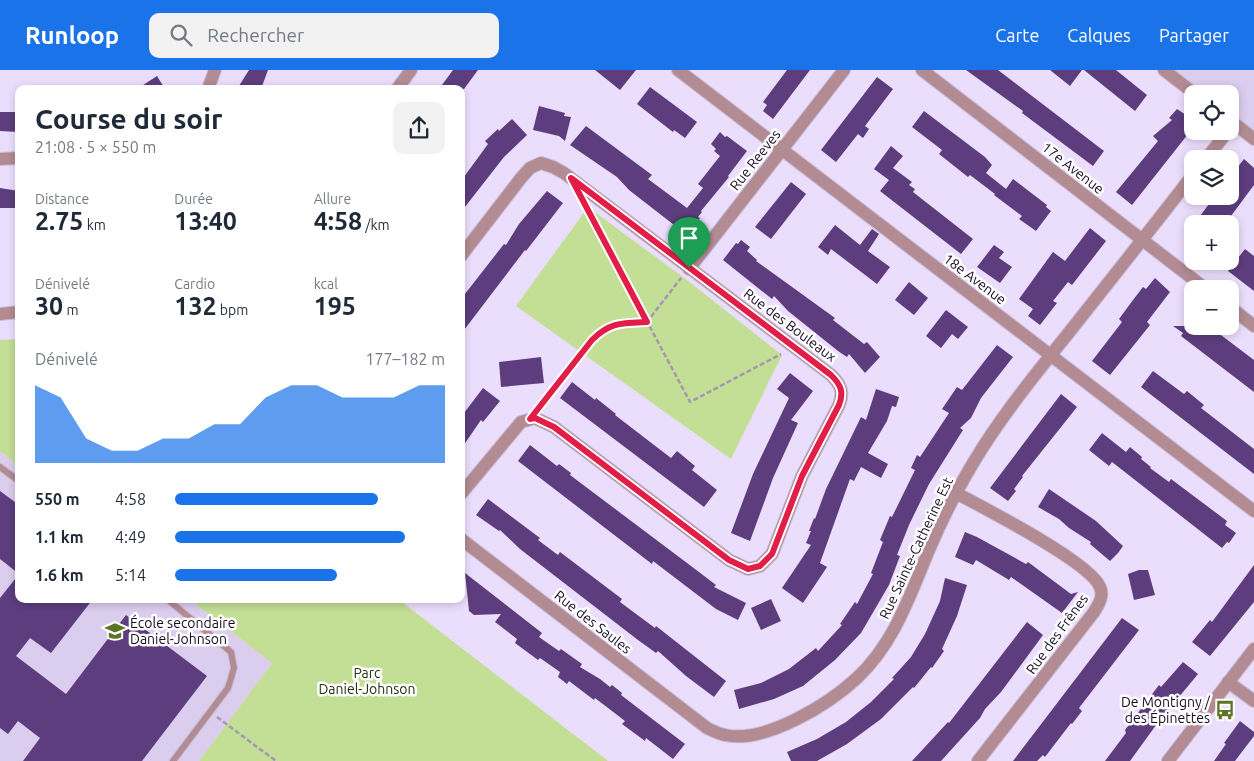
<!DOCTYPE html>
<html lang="fr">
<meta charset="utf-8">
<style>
:root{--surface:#fff;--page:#f2f2f3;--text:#1f2937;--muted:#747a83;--accent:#1a73e8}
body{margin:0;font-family:Ubuntu,sans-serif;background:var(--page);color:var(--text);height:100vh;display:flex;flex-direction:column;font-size:19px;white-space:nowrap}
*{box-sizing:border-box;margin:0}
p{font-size:16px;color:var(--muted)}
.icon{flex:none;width:28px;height:28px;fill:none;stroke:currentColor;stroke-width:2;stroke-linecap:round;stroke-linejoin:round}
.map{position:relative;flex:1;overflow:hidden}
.details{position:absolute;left:15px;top:15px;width:450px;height:518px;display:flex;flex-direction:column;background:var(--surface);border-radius:10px;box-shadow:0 2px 8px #0003}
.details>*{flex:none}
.buttons{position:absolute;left:1184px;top:15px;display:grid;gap:10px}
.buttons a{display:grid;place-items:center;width:55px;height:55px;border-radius:10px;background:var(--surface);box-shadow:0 2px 8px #0003;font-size:25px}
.pin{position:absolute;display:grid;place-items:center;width:42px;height:42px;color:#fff;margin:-51px -21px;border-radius:50% 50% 50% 0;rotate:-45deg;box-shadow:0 0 5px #0007}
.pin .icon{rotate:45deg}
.round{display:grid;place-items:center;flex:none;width:52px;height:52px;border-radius:10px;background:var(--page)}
.overview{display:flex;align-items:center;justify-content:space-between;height:85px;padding:0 20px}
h1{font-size:28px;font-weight:600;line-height:38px}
.stats{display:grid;grid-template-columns:repeat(3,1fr);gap:8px;height:85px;padding:5px 20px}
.stats div{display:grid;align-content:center}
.stats b{font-size:25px;font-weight:600}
.stats small{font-size:14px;font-weight:400}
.stats p{font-size:14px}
.chart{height:140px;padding:10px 20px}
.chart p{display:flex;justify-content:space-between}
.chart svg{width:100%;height:90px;margin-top:5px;fill:var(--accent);opacity:.7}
ul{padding:0 20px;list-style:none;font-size:16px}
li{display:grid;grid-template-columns:80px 60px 1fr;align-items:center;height:38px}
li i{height:12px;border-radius:6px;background:var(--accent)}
header{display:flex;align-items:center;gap:30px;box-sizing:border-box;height:70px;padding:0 25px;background:var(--accent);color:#fff}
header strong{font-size:24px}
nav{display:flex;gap:28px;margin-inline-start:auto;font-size:18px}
.search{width:350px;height:45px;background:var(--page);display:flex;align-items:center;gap:12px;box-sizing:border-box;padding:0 18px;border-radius:10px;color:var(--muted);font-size:19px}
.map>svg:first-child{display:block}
.built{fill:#dbcdee}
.green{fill:#c3de95}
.building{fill:#5d3d7e}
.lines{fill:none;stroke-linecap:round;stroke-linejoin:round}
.lane-casing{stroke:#c9bcda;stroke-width:8}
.street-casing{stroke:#c9bcda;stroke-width:14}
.path{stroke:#a597b5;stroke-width:2.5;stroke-dasharray:5 2.5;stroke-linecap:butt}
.lane{stroke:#b38b93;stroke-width:6}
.street{stroke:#b38b93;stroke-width:12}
.route-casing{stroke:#fff;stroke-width:10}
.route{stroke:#e11d48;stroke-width:6}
.labels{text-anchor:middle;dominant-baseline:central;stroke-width:5;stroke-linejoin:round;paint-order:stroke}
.street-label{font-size:14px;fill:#170924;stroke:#fff}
.poi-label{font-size:14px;fill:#170924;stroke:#fff;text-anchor:start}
.park-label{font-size:14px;fill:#25300d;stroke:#fff}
</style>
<header>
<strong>Runloop</strong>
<div class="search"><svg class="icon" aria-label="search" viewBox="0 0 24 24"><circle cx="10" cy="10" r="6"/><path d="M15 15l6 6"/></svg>Rechercher</div>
<nav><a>Carte</a><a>Calques</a><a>Partager</a></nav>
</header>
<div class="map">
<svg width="1254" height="691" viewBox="0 0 1254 691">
<rect width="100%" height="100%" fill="#ebdefd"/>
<!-- built -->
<g class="built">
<path d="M 1171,0 L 1254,0 L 1254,63 L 1230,45 L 1230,24 L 1202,24 Z"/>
<path d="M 0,381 L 19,396 L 19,529 L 189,529 L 272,593 L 199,691 L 0,691 Z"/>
</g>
<!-- green -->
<g class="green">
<path d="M 588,137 L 683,207 L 782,285 L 731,389 L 516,236 Z"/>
<path d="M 19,269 L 19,396 L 0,381 L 0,270 Z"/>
<path d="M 189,529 L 398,529 L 608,691 L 199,691 L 272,593 Z"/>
</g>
<!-- building -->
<g class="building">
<path d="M 249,0 L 268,0 L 261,19 L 237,19 Z"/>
<path d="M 453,0 L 478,0 L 464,19 L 439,19 Z"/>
<path d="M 595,0 L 636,0 L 620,20 Z"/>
<path d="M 787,0 L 810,0 L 773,49 L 763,41 L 767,35 L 763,32 Z"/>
<path d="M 966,0 L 998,0 L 1104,81 L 1093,96 L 1022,43 L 1023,41 Z"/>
<path d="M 1050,0 L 1082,0 L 1070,16 Z"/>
<path d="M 1084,0 L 1116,0 L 1147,25 L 1135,41 Z"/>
<path d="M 157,6 L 165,19 L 137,19 Z"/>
<path d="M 877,7 L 893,19 L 865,56 L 869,59 L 863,68 L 858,64 L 836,92 L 821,80 Z"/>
<path d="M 650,17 L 697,52 L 685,68 L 674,60 L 673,62 L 637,34 Z"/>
<path d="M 539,36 L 565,43 L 564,46 L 571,47 L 565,71 L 559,66 L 533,60 Z"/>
<path d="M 1177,39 L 1192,49 L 1192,59 L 1132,135 L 1116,122 L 1158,71 L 1153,66 L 1172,50 L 1169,48 Z"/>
<path d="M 924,41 L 985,87 L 992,95 L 986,103 L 1006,119 L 1013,109 L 1047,135 L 1046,137 L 1051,141 L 1036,161 L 1019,149 L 1022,146 L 994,125 L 995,124 L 970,105 L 968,107 L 939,84 L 942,80 L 912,57 Z"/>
<path d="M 0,42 L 19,42 L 19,62 L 0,61 Z"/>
<path d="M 512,49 L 527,65 L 504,87 L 461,142 L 461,111 L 488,74 L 485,71 L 498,59 L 499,61 Z"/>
<path d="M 586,56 L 652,105 L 648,109 L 687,138 L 703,118 L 698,114 L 720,86 L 714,81 L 716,79 L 711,74 L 720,62 L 725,67 L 727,66 L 747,81 L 728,106 L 729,107 L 701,141 L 702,142 L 698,147 L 700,148 L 687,165 L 629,120 L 617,107 L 570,75 Z"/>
<path d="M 891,76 L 903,86 L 893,98 L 912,112 L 909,115 L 915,119 L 913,122 L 973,169 L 961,184 L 880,121 L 889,110 L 874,99 Z"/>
<path d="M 1244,89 L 1254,98 L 1254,115 L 1225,154 L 1194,154 L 1215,126 L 1230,126 L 1230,107 Z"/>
<path d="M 791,112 L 806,124 L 771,169 L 755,157 Z"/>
<path d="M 0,118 L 19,121 L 19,138 L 0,138 Z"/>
<path d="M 547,121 L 563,133 L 526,181 L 525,180 L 461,264 L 461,229 L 504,174 L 506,175 L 519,154 Z"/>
<path d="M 835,155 L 860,175 L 872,159 L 879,164 L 868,181 L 890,197 L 877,214 L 831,179 L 828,185 L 818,177 Z"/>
<path d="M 1090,158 L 1106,171 L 1072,215 L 1068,212 L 1053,231 L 1057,233 L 1040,255 L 1028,246 L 1033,239 L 1019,229 L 1053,182 L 1065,191 Z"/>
<path d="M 741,170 L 750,177 L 747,181 L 757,190 L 756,191 L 835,248 L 833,250 L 864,274 L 867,272 L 880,287 L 865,303 L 849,284 L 847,287 L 838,281 L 788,241 L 774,226 L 772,229 L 723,190 L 736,173 L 738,174 Z"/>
<path d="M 994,175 L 1004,182 L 999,188 L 1012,197 L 1000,213 L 977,197 Z"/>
<path d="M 1245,179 L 1254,186 L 1254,221 L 1228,201 Z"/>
<path d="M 1155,208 L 1170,222 L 1147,252 L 1150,255 L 1110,305 L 1092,291 L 1122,252 L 1119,249 L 1133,230 L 1143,217 L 1146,219 Z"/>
<path d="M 909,212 L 928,228 L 914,245 L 895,230 Z"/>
<path d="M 946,240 L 968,257 L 958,269 L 952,264 L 941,278 L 926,266 Z"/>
<path d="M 1173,256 L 1209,256 L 1254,290 L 1254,322 L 1181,266 L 1183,263 Z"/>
<path d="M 997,275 L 1013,287 L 981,328 L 971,348 L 960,358 L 963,360 L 929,414 L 909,455 L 897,485 L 900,486 L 889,515 L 861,563 L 835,590 L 803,616 L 774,629 L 739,639 L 734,620 L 761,613 L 789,599 L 816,578 L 818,581 L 842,555 L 840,554 L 855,532 L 857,534 L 873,504 L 871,503 L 883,472 L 880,470 L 890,446 L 892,447 L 915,400 L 911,398 L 917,385 L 920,387 L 949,343 L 942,339 L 957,317 L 962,320 Z"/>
<path d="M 541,287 L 544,313 L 501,317 L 499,292 Z"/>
<path d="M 1153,301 L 1184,324 L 1187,321 L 1204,335 L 1201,338 L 1254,379 L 1254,404 L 1141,317 Z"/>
<path d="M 790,303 L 813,321 L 791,350 L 798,353 L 773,408 L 750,471 L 731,463 L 753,404 L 789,328 L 777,319 Z"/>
<path d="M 572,312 L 595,330 L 596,328 L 616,344 L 615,345 L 671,388 L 677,381 L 695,396 L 692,400 L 717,420 L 704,437 L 560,328 Z"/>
<path d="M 483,318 L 500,331 L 483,352 L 481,350 L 461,379 L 461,347 Z"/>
<path d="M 876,319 L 899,327 L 896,337 L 892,336 L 887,351 L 868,383 L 888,394 L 881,408 L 861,397 L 854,411 L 850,409 L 820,493 L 827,497 L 803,533 L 782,518 L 811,475 L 806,473 L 811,461 L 809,461 L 814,448 L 815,449 L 826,419 L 861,347 L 866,350 Z"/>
<path d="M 1061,324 L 1077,337 L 1022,406 L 1023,407 L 1014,419 L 1016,421 L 1008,431 L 990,418 Z"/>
<path d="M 1102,363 L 1126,382 L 1130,377 L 1142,387 L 1141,389 L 1151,397 L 1150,398 L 1169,412 L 1171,409 L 1227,451 L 1225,455 L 1236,463 L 1229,473 L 1227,472 L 1222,478 L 1112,392 L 1109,396 L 1089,380 Z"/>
<path d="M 530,375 L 557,396 L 559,394 L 571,403 L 570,405 L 695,499 L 716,515 L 714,517 L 746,533 L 738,550 L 716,539 L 653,491 L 652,494 L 518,391 Z"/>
<path d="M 1049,419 L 1096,451 L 1123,476 L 1118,483 L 1110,491 L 1090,474 L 1091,472 L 1069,458 L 1059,449 L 1038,437 Z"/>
<path d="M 0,421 L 19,435 L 19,529 L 93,529 L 51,583 L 30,568 L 16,586 L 66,624 L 126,545 L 207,606 L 142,691 L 23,691 L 40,668 L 18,651 L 8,664 L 0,658 L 0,528 L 19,504 L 0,489 Z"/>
<path d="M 488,429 L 540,468 L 538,470 L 558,485 L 560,482 L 622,529 L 620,532 L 655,558 L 656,556 L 726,611 L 714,627 L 686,606 L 658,581 L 656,583 L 638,570 L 520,479 L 500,460 L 499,461 L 476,445 Z"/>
<path d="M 965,462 L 977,467 L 1026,494 L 1028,492 L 1071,524 L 1078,522 L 1062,543 L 1011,507 L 1009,510 L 976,490 L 973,495 L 955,487 Z"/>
<path d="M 1254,495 L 1254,532 L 1210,586 L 1192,572 L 1210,550 L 1212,552 Z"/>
<path d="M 1139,500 L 1148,500 L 1155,525 L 1134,530 L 1128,504 Z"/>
<path d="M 465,503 L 542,563 L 539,567 L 559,581 L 561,579 L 582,594 L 580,597 L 600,609 L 610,617 L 612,615 L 622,623 L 621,625 L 685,674 L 673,689 L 646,668 L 645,671 L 622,654 L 625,651 L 595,628 L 594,630 L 569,611 L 567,614 L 558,607 L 560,602 L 540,588 L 538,590 L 515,573 L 517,569 L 495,552 L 501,544 L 474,545 L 469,541 Z"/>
<path d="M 945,508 L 967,515 L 957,546 L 942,579 L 944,581 L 932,598 L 931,597 L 914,618 L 913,617 L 881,649 L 847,674 L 817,691 L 791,691 L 787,682 L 817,669 L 846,652 L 871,632 L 894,609 L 892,608 L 911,587 L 925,564 L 940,531 Z"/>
<path d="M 771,529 L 781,551 L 761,560 L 751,538 Z"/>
<path d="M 1122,548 L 1139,560 L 1079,638 L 1082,641 L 1072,654 L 1071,653 L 1045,687 L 1043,685 L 1037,691 L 1013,691 Z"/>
<path d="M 1027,552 L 1043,565 L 1001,622 L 985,639 L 980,648 L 941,691 L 912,691 L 948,652 L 949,653 Z"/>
<path d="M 1183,592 L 1198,604 L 1159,651 L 1130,691 L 1105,691 L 1126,663 L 1125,660 L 1159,615 L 1161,617 Z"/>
<path d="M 1240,651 L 1254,662 L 1254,666 L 1235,691 L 1214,691 L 1226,674 L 1224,673 Z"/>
</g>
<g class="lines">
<defs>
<g id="lane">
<path d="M 0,397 L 19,411"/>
<path d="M 167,529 L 231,582 L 234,598 L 228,618 L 173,691"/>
</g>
<g id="street">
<path d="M 678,0 L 1254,441"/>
<path d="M 922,0 L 1206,219"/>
<path d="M 1164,0 L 1195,24"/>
<path d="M 208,19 L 215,0"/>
<path d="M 397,19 L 411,0"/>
<path d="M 1230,50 L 1254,69"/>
<path d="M 0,89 L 19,88"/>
<path d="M 1206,89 L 1228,61"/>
<path d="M 461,186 L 521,108 L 530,98 L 541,93 L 553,97 L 564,103 L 831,305 C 841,315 844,322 839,335 L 802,406 L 772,484 L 760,496 L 748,499 L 729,490 L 554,357 L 535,348 L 521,352 L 461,424"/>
<path d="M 689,199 L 844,0"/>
<path d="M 1230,237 L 1254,256"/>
<path d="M 0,244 L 19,242"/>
<path d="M 956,423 C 984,438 1090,492 1100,517 C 1104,526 1099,534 1094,542 L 978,691"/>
<path d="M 461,469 L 707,658 C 713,661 719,664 725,665 C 765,674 829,634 857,608 C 895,572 909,527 929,480 C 944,444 962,410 983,377 C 1008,338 1038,301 1067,265 C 1109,212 1151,159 1192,106"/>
<path d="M 1228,612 L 1254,631"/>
<path d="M 1168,691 L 1254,579"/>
</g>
</defs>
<!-- lane casing -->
<use href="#lane" class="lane-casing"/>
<!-- street casing -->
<use href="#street" class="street-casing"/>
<!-- path -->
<g class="path">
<path d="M 586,137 L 690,332 L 781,284"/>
<path d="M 541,336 L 592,270 C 610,252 622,253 647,252 L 681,208"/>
<path d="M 217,647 L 276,691"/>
</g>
<!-- lane -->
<use href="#lane" class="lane"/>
<!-- street -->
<use href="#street" class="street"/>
</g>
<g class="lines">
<defs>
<path id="route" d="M 571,108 L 831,305 C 841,315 844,322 839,335 L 802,406 L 772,484 L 760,496 L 748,499 L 729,490 L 554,357 L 535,348 L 530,349 L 592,270 C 610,252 622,253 647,252 Z"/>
</defs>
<!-- route casing -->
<use href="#route" class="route-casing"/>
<!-- route -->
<use href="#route" class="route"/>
</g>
<!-- icons -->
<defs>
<symbol id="school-bare" viewBox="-9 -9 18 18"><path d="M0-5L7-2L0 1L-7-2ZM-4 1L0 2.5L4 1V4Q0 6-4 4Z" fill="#5c7426" stroke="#fff" stroke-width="2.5" paint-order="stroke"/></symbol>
<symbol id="bus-bare" viewBox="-9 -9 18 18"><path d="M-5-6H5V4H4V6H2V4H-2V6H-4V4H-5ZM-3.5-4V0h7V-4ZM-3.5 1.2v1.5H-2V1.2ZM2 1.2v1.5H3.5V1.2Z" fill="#5c7426" stroke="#fff" stroke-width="2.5" paint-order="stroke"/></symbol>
</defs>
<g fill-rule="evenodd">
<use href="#school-bare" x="101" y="547" width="28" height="28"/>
<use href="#bus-bare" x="1211" y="626" width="28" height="28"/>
</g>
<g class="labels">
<!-- street labels -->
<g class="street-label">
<text transform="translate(755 90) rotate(-52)">Rue Reeves</text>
<text transform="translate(1073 98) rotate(38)">17e Avenue</text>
<text transform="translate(975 209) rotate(37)">18e Avenue</text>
<text transform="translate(790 255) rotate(37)">Rue des Bouleaux</text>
<text transform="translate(916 478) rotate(-65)">Rue Sainte-Catherine Est</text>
<text transform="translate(593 552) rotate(38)">Rue des Saules</text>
<text transform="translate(1057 564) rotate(-54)">Rue des Frênes</text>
</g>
<!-- poi labels -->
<g class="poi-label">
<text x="130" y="553">École secondaire<tspan x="130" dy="16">Daniel-Johnson</tspan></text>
<text x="1210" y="632" text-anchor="end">De Montigny /<tspan x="1210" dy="16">des Épinettes</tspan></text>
</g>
<!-- park labels -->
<g class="park-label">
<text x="367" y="603">Parc<tspan x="367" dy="16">Daniel-Johnson</tspan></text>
</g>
</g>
</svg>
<div class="buttons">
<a><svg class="icon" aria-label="locate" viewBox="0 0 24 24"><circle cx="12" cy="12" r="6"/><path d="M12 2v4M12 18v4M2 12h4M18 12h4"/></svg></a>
<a><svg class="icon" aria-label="layers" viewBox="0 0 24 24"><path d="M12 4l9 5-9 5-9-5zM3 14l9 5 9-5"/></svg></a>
<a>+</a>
<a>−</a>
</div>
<div class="pin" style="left:689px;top:198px;background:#1e9e55"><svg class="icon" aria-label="arrive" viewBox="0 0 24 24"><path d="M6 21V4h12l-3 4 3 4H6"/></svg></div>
<section class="details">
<div class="overview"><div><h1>Course du soir</h1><p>21:08 · 5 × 550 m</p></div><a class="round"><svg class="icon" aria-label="share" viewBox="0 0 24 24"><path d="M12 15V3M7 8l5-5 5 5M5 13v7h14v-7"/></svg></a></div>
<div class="stats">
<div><p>Distance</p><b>2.75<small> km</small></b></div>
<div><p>Durée</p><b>13:40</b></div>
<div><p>Allure</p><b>4:58<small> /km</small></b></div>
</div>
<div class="stats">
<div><p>Dénivelé</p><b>30<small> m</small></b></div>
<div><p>Cardio</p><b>132<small> bpm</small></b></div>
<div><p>kcal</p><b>195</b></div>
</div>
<div class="chart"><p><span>Dénivelé</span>177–182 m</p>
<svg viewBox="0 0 160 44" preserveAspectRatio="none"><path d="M0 44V6L10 12L20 32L30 38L40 38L50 32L60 32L70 25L80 25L90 12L100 6L110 6L120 12L130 12L140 12L150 6L160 6V44z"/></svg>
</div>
<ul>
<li><b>550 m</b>4:58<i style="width:75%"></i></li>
<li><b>1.1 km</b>4:49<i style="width:85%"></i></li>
<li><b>1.6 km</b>5:14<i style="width:60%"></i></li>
</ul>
</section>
</div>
